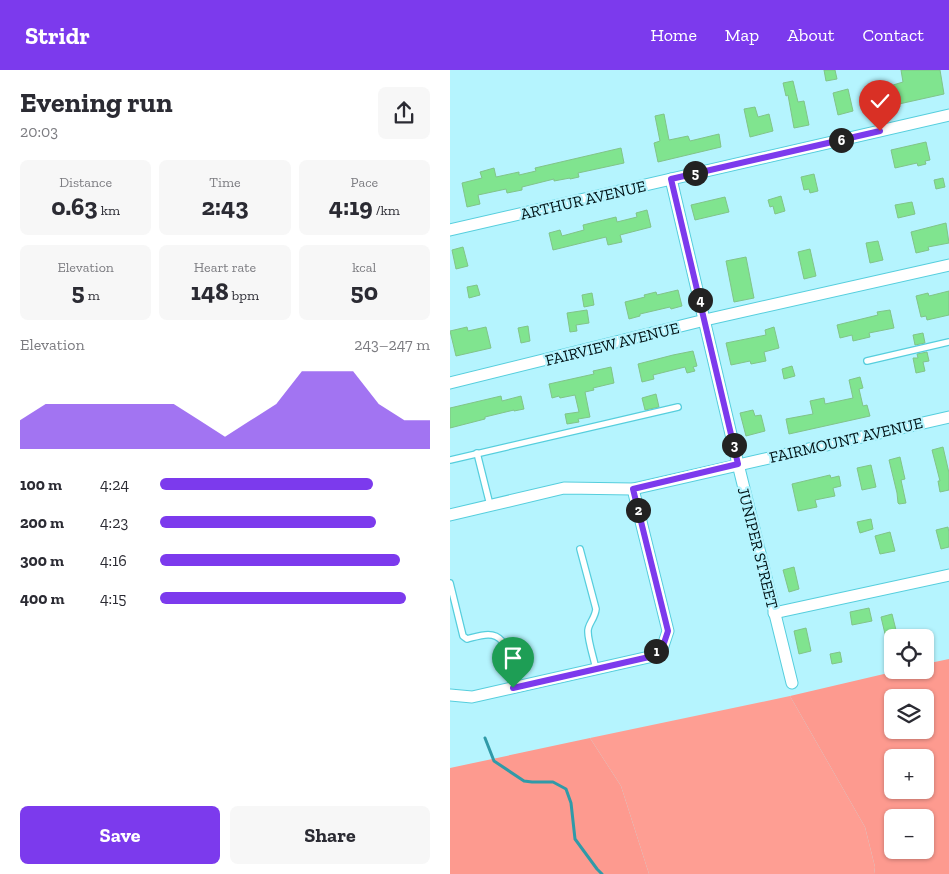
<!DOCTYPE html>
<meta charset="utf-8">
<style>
:root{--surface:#fff;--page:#f7f7f7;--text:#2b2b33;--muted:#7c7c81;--accent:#7c3aed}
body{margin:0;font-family:"Zilla Slab",serif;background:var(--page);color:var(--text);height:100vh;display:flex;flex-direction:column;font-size:19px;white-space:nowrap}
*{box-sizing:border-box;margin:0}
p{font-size:16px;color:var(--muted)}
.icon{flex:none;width:28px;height:28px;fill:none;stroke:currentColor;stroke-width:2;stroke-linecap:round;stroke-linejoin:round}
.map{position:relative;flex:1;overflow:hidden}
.drawer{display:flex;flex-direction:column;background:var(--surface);width:450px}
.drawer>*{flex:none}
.buttons{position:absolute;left:434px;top:559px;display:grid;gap:10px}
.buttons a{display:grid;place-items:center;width:50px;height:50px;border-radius:8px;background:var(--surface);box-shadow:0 1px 4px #0004;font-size:25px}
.pin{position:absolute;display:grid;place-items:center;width:42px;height:42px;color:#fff;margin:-51px -21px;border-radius:50% 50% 50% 0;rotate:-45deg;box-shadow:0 0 5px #0007}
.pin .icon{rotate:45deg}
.km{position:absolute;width:25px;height:25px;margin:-12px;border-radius:50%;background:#222;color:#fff;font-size:14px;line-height:25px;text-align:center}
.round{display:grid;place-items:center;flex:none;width:52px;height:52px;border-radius:8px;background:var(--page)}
.headline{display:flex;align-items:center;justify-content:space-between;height:85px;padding:0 20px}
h1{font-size:28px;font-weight:700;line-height:38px}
.stats{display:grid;grid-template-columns:repeat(3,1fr);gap:8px;height:85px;padding:5px 20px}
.stats div{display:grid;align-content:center;border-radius:8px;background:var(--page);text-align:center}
.stats b{font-size:25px;font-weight:700}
.stats small{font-size:14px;font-weight:400}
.stats p{font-size:14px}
.chart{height:140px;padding:10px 20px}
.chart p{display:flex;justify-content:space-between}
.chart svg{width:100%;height:90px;margin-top:5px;fill:var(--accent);opacity:.7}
.action{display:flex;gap:10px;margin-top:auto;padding:10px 20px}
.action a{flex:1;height:58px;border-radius:8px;background:var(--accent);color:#fff;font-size:20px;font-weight:700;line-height:58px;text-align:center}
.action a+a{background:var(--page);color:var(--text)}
ul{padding:0 20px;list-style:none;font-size:16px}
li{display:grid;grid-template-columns:80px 60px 1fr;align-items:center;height:38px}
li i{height:12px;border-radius:6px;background:var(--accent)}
header{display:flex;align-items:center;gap:30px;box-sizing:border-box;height:70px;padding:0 25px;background:var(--accent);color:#fff}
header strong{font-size:24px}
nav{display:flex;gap:28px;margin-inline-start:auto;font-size:18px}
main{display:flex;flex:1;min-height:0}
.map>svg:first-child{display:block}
.green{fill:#fe9e93}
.forest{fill:#fd9a8f;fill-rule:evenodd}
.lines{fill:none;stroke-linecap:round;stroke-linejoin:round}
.stream{stroke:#309aa8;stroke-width:3}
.building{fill:#80e48f;stroke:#81c489}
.service-casing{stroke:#56cedd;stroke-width:8}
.minor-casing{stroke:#56cedd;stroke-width:13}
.service{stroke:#fff;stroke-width:5.5}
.minor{stroke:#fff;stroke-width:11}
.route-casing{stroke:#fff;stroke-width:10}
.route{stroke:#7c3aed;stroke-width:6}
.labels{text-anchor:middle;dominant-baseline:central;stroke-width:4.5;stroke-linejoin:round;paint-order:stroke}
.street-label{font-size:16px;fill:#001316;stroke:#b5f4fe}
</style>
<header>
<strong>Stridr</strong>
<nav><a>Home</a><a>Map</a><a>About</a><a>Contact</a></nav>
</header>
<main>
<section class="drawer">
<div class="headline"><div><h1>Evening run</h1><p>20:03</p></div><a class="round"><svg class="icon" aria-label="share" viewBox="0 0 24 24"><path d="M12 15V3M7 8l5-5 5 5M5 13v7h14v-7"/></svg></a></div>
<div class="stats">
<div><p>Distance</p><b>0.63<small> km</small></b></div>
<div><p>Time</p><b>2:43</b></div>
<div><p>Pace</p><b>4:19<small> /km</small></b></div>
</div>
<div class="stats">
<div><p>Elevation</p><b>5<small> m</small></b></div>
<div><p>Heart rate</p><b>148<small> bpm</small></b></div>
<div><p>kcal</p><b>50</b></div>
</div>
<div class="chart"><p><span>Elevation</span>243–247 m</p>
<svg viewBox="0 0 160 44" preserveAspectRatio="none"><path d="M0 44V30L10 22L20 22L30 22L40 22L50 22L60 22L70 30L80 38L90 30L100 22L110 6L120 6L130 6L140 22L150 30L160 30V44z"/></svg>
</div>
<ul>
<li><b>100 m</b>4:24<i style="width:79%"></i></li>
<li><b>200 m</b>4:23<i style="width:80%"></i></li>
<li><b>300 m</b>4:16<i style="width:89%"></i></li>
<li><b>400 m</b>4:15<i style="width:91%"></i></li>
</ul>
<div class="action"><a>Save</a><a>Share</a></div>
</section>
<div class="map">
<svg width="499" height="804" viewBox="0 0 499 804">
<rect width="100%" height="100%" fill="#b5f4fe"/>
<!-- green -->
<path class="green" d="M 340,626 L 415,757 L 425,797 L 424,804 L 199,804 L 171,716 L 140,668 Z"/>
<!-- forest -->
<g class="forest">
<path d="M 499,589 L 499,804 L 424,804 L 425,797 L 415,757 L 340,626 L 451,600 L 475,600 L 475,594 ZM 442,628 L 475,628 L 475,660 L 442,660 ZM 442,688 L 475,688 L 475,720 L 442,720 ZM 442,748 L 475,748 L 475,780 L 442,780 Z"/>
<path d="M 140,668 L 171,716 L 199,804 L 0,804 L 0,698 Z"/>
</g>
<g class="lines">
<!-- stream -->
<path class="stream" d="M 35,668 L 44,691 L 74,711 L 82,712 L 103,712 L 116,719 L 121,733 L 125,769 L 147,799 L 152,804"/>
</g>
<!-- building -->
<g class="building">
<path d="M 374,0 L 385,0 L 387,9 L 376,11 Z"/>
<path d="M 451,0 L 490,0 L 494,24 L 449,34 L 450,37 L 438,40 L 433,18 L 453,12 Z"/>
<path d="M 343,11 L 348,32 L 354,31 L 359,55 L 344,58 L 338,25 L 336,26 L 333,13 Z"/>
<path d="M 398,19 L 403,41 L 388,45 L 383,23 Z"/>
<path d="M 305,37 L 308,47 L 319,44 L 323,61 L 300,67 L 294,39 Z"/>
<path d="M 214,44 L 219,70 L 238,66 L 240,71 L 269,64 L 271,77 L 208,92 L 204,73 L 210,71 L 205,46 Z"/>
<path d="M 476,72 L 480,90 L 475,91 L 476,94 L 468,96 L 467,93 L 445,98 L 441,80 Z"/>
<path d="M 171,78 L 174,93 L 128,103 L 129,107 L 120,109 L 120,108 L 104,111 L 104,109 L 72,117 L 72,120 L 57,123 L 56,119 L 28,125 L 30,134 L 17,137 L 12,113 L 32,108 L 30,102 L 44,98 L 46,107 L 69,102 L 69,105 L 86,101 L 85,98 Z"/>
<path d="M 364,104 L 368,121 L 360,123 L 359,119 L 354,120 L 351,107 Z"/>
<path d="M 493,108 L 495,117 L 486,119 L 484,110 Z"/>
<path d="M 331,126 L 335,141 L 325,144 L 323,136 L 320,137 L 318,130 Z"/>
<path d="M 275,127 L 279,142 L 245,150 L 241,135 Z"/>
<path d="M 462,132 L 465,144 L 448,148 L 445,135 Z"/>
<path d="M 197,140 L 201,157 L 170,165 L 172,172 L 158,175 L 156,167 L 103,180 L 99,163 L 110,160 L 112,166 L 134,160 L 133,155 L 166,147 L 167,152 L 187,147 L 186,143 Z"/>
<path d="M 496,153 L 499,173 L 478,177 L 479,180 L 466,183 L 461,162 Z"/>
<path d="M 428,171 L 433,190 L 420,193 L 416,173 Z"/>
<path d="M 13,177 L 18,196 L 6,199 L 2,180 Z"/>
<path d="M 360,179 L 366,206 L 354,209 L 348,182 Z"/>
<path d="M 296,187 L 304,228 L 284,232 L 276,191 Z"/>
<path d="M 27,215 L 30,225 L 19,228 L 17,217 Z"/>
<path d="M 228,220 L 232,236 L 221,239 L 220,237 L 190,244 L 190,246 L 179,249 L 175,232 L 195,227 L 194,225 L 206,222 L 207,225 Z"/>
<path d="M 499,221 L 499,245 L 477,250 L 476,246 L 471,247 L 466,226 L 478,223 L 479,226 Z"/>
<path d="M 142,223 L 144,235 L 134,237 L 132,225 Z"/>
<path d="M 137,240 L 139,253 L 126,255 L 127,261 L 120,262 L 117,243 Z"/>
<path d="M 440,240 L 444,258 L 419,263 L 420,267 L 403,271 L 402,265 L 390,268 L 387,255 L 428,245 L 427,242 Z"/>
<path d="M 78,256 L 80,271 L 71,273 L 68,258 Z"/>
<path d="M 17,257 L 18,261 L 36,257 L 41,278 L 6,286 L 0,261 Z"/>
<path d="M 324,257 L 329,278 L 314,282 L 316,291 L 301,294 L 300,291 L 281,295 L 276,273 L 316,265 L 315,260 Z"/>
<path d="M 473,263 L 475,273 L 465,275 L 463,265 Z"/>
<path d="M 243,281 L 247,296 L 243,297 L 245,301 L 237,303 L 235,297 L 203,305 L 204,309 L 192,312 L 188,294 L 223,285 Z"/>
<path d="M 477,282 L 479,291 L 473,292 L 475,301 L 466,303 L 463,288 L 468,288 L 467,284 Z"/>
<path d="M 342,296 L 345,306 L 334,309 L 332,299 Z"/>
<path d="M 161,297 L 164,313 L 143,318 L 144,320 L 135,322 L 140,347 L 128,349 L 129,352 L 117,354 L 115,344 L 129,342 L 125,325 L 110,328 L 109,326 L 102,328 L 99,314 L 144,304 L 143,301 Z"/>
<path d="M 410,307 L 413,318 L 409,319 L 413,336 L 417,335 L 420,346 L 339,364 L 336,349 L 363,344 L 360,331 L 374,328 L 375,334 L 403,328 L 399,310 Z"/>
<path d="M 206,324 L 209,337 L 195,340 L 192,328 Z"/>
<path d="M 51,326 L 52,331 L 71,326 L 74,339 L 64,341 L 64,340 L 35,347 L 35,349 L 0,358 L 0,338 Z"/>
<path d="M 303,340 L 305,346 L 311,345 L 315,361 L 296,366 L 290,343 Z"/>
<path d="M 493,377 L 499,403 L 499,420 L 490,422 L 488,411 L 490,411 L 482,380 Z"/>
<path d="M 450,387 L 455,409 L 451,410 L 456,433 L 449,434 L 448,433 L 447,423 L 439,390 Z"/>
<path d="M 421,395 L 426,417 L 412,420 L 407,398 Z"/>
<path d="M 380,405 L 381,408 L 389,406 L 391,416 L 383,418 L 385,426 L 365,430 L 367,437 L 348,441 L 342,414 Z"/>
<path d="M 421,449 L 423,459 L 410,463 L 407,452 Z"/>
<path d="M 498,457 L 499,463 L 499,477 L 491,479 L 486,460 Z"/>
<path d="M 440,462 L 445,481 L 430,484 L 425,466 Z"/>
<path d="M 344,497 L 349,519 L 339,522 L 333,500 Z"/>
<path d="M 419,538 L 422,551 L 402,555 L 400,542 Z"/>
<path d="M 442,544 L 448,568 L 436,568 L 431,547 Z"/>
<path d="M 356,558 L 361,581 L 349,584 L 344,561 Z"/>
<path d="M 390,582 L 392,592 L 382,594 L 380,584 Z"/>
</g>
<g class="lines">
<defs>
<g id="service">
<path d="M 417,291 L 499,272"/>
<path d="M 27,383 L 40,435"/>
<path d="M 0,390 L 228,337"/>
<path d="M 130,479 L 146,539 C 145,549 137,555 138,562 C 138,571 144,589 146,599"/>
<path d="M 0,513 L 13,566 L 17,569 C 29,566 43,560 52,571 L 63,618"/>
</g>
<g id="minor">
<path d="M 221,109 L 288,394 L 342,613"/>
<path d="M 0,160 L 499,45"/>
<path d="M 0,313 L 255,250 L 499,195"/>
<path d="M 0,445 L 114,418 L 183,419 L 499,347"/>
<path d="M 324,543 L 499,505"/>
<path d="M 0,625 L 22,627 L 199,587 L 213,576 L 218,561 L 183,419"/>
</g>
</defs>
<!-- service casing -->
<use href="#service" class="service-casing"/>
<!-- minor casing -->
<use href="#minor" class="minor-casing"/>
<!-- service -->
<use href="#service" class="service"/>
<!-- minor -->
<use href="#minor" class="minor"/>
</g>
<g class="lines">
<defs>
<path id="route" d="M 63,618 L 199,587 L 213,576 L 218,561 L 183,419 L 288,394 L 221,109 L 430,61"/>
</defs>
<!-- route casing -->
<use href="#route" class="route-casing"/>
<!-- route -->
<use href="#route" class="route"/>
</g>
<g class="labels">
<!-- street labels -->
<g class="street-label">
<text transform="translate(133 130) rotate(-13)">ARTHUR AVENUE</text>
<text transform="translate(162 274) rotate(-14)">FAIRVIEW AVENUE</text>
<text transform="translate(396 370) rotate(-13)">FAIRMOUNT AVENUE</text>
<text transform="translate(308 478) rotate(76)">JUNIPER STREET</text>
</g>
</g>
</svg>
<div class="buttons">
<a><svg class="icon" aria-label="locate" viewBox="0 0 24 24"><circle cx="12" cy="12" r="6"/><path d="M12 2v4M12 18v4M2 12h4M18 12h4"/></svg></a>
<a><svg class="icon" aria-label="layers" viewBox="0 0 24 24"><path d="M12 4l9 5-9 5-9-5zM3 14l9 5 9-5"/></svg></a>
<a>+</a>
<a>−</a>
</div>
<div class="pin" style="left:63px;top:618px;background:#1e9e55"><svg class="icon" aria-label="arrive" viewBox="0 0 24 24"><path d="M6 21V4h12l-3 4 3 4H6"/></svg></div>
<div class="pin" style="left:430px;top:61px;background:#d93025"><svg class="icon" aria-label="check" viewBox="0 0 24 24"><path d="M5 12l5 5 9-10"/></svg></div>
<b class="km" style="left:206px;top:581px">1</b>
<b class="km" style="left:188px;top:440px">2</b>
<b class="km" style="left:284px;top:375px">3</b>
<b class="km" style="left:250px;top:230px">4</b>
<b class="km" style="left:245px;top:103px">5</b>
<b class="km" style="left:391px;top:70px">6</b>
</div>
</main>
